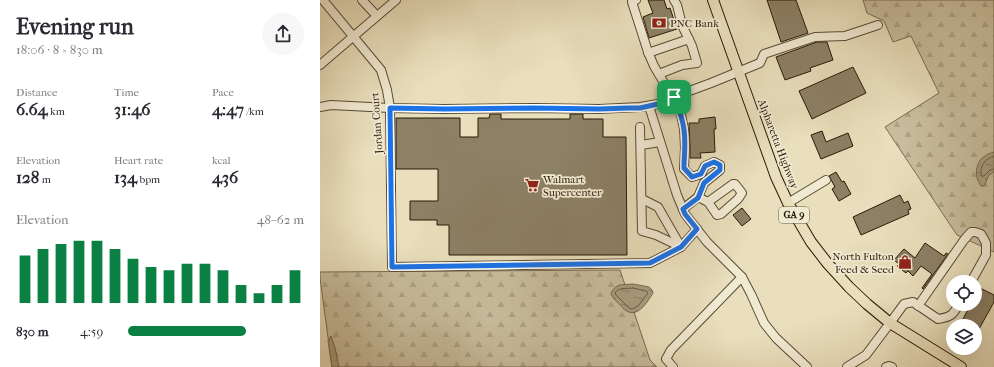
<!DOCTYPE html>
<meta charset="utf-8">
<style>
:root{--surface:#fff;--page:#f7f7f7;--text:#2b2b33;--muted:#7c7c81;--accent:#0b8043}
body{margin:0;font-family:"IM FELL French Canon",serif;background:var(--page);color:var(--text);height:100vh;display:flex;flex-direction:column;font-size:15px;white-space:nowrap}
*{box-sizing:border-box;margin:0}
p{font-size:13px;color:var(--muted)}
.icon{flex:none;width:22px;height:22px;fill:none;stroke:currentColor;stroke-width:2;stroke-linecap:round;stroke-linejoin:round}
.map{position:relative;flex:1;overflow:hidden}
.drawer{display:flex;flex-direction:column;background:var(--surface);width:320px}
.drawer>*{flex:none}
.tools{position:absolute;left:626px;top:275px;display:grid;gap:8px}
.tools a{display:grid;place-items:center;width:36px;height:36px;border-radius:50%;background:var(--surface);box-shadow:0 4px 16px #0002;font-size:20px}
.pin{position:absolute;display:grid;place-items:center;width:34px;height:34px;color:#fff;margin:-17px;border-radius:8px;box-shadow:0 2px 6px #0006}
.round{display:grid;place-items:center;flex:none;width:42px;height:42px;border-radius:21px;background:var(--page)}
.head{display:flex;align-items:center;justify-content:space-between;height:68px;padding:0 16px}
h1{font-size:22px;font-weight:700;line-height:30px}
.figures{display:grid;grid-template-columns:repeat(3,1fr);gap:6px;height:68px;padding:4px 16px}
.figures div{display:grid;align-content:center}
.figures b{font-size:17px;font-weight:700}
.figures small{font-size:11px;font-weight:400}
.figures p{font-size:11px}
.chart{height:112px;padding:8px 16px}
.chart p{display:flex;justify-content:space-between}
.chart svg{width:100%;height:72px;margin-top:4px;stroke:var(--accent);stroke-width:6}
ul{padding:0 16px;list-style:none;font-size:13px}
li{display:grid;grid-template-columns:64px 48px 1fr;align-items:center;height:30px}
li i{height:10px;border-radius:5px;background:var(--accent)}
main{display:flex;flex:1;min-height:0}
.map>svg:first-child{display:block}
.forest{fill:url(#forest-firs);stroke:#786b52}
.water{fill:url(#water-ripples);stroke:#74684e}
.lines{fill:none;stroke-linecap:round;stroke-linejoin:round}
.shore{stroke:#675a42;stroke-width:1}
.building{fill:#8c8065;stroke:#271906}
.minor-casing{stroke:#584a34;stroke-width:10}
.major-casing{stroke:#271906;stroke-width:12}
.minor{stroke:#f1ead3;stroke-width:8}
.major{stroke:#e9dfbc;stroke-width:10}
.route-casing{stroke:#fff;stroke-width:8}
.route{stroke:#1a73e8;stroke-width:5}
.labels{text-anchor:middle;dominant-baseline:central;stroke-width:3.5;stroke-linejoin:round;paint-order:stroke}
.shield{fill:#f1ead3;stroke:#645844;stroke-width:1}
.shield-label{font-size:10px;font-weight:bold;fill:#271906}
.poi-label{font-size:11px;fill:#271906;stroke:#f1ead3;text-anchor:start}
.street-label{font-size:11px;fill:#271906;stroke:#f1ead3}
</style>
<main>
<section class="drawer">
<div class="head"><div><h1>Evening run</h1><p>18:06 · 8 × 830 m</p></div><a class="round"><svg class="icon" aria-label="share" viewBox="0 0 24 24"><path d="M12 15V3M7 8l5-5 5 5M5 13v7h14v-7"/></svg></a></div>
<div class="figures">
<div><p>Distance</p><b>6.64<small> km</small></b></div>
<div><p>Time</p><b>31:46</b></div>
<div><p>Pace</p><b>4:47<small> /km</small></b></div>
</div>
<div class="figures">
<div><p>Elevation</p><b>128<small> m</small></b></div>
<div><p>Heart rate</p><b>134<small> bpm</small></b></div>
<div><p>kcal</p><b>436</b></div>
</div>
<div class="chart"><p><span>Elevation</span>48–62 m</p>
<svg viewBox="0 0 160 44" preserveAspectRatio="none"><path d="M5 44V15M15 44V11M25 44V8M35 44V6M45 44V6M55 44V11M65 44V17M75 44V22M85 44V24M95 44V20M105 44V20M115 44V24M125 44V33M135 44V38M145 44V33M155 44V24"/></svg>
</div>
<ul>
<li><b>830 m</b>4:59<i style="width:67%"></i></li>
</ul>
</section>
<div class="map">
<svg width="674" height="367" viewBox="0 0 674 367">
<defs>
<pattern id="forest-firs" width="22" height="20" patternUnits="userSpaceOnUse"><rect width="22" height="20" fill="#c8bd9d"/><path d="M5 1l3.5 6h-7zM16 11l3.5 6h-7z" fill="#aca286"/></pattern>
<pattern id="water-ripples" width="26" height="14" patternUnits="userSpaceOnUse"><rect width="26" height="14" fill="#a79c7e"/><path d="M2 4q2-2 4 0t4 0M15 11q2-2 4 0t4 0" fill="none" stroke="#887e65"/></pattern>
</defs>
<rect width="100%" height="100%" fill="#e9dfbc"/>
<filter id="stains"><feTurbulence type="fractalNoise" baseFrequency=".005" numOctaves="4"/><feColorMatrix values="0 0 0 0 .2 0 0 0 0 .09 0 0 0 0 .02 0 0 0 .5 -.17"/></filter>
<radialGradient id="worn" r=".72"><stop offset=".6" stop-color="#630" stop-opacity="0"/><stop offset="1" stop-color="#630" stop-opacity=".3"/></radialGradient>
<!-- forest -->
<g class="forest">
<path d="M 543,0 L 674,0 L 674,252 L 637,235 L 565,127 L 619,93 L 591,36 L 573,42 L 564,21 L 547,13 Z"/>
<path d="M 300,270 L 330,360 L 337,367 L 12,367 L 0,278 L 0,272 Z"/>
</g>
<!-- water -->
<g class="water">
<path d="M 674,152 L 674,172 L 669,175 L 664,186 L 661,186 C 654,177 655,162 665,156 C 667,154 671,153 674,152 Z"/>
<path d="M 313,284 L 329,287 L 332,290 L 333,293 C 328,301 318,318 307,311 C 304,310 302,307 300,305 C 296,301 292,298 291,293 C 296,283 303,285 313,284 Z"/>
<path d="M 11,336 L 15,348 L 19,367 L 12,367 L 8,341 Z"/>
</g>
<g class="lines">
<!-- shore -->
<g class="shore">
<path d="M 674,156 C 664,160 660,165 661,176 L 664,176 L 670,170 L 674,169"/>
<path d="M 313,288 L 326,291 L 328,293 L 318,306 L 312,309 L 309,308 L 296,295 L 295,293 C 298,287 307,289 313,288 Z"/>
</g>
</g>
<!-- building -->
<g class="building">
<path d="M 328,0 L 344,0 L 347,9 L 350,8 L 357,29 L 329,38 L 323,17 L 333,13 Z"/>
<path d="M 447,0 L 476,0 L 488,33 L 461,42 Z"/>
<path d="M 497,42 L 507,42 L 513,60 L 490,68 L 491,71 L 465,80 L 456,57 Z"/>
<path d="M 533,67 L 546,93 L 492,119 L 479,91 Z"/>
<path d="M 170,114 L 181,114 L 181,119 L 250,119 L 250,114 L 263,114 L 263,119 L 283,119 L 283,137 L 306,137 L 307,255 L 129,255 L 129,225 L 117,225 L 117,220 L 90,220 L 90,201 L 118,201 L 118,169 L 76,169 L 76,118 L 140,118 L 140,137 L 158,137 L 158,118 L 169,118 Z"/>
<path d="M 395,117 L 396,129 L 394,129 L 395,152 L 380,153 L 381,158 L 370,158 L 370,147 L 369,123 L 379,123 L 379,119 Z"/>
<path d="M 502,131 L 506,142 L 528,133 L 533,146 L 501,159 L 491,135 Z"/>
<path d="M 516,172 L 522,182 L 524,181 L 531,194 L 519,201 L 512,189 L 515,187 L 509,176 Z"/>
<path d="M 580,195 L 584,203 L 588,201 L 591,209 L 588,210 L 589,214 L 541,235 L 533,217 Z"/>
<path d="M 422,208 L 431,219 L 422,226 L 413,215 Z"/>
<path d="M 605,243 L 624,256 L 626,253 L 628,254 L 603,289 L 602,288 L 612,274 L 601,266 L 593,276 L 588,271 L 586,273 L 577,266 L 579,264 L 574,260 L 584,249 L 595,258 Z"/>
<path d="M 660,288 L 674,295 L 674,302 L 659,329 L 655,326 L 648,326 L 649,323 L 643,319 L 651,304 L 655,304 L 655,297 Z"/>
</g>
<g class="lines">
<defs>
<g id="minor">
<path d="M 3,0 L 61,70 L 67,90 L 70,108 L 72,267 L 330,263 L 361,247 L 338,207 L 322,199"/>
<path d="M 42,0 L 57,16"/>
<path d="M 316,0 L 312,2 L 328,52 L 334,66 L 344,83 L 354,97 L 360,110 L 364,129 L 365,147 L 364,169 L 372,177 L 381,174 L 385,166 L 394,162 L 400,165 L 400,170 L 384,183 L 378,197 L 363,209"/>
<path d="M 328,53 L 369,39"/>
<path d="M 0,65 L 76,0"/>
<path d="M 339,74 L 362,65 L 377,63 L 372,46 L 362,25 L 357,5 L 354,0"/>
<path d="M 329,106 L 357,195 L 365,214 L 387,242 L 422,277 L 431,294 L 444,323 L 456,338 L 487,367"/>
<path d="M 0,107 L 11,105 L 70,108 L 124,109 L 214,108 L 279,109 L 320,107 L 338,104 L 364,93 L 391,83 L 440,63 L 444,54 L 495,37 L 525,36 L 558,25"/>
<path d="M 320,127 L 322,231 L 336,235 L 361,247 L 377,229"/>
<path d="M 321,145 L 340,142"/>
<path d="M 378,197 L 388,202 L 397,215 L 401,214 L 418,199 L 422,193 L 415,184 L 413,184 L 388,202"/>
<path d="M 468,203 L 506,180"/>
<path d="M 598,306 L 644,240 L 651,232 L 655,232 L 661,234 L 666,243 L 666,255 L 651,282"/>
<path d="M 353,367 L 346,359 L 351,350 L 422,277"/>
<path d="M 527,367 L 546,355 L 570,323 L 584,304 L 593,302 L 618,319 C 631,317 633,315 639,304"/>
<path d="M 566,367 L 569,366 L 572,367"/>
</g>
<path id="major" d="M 393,0 L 456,177 L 468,203 L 491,242 L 508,264 L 529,287 L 547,304 L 570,323 L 641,367"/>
</defs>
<!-- minor casing -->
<use href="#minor" class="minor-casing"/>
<!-- major casing -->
<use href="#major" class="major-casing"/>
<!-- minor -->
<use href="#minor" class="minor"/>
<!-- major -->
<use href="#major" class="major"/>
</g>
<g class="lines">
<defs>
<path id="route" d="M 354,97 C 358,107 363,119 364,130 C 366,143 364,156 364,168 L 372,177 L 381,174 L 385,166 L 394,162 L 400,165 L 400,170 L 384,183 L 378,198 L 363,209 L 365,214 L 377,229 L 361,247 L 330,263 L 72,267 L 70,108 L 124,109 L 214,108 L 279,109 L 308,108 L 320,108 L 338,104 Z"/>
</defs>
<!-- route casing -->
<use href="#route" class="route-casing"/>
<!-- route -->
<use href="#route" class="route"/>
</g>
<!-- icons -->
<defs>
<symbol id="bank-bare" viewBox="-9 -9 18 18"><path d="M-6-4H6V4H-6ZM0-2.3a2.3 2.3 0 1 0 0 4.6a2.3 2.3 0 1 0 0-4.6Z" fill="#8f2418" stroke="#f1ead3" stroke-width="2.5" paint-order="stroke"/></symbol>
<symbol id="supermarket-bare" viewBox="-9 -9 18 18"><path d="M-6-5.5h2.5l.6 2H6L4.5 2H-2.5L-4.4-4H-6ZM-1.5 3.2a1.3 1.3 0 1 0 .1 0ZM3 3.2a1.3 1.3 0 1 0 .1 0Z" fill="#8f2418" stroke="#f1ead3" stroke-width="2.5" paint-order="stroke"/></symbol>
<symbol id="shop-bare" viewBox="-9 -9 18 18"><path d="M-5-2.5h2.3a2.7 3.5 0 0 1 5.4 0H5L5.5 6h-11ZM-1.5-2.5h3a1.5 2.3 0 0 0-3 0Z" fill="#8f2418" stroke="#f1ead3" stroke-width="2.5" paint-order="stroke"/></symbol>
</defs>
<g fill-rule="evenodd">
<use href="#bank-bare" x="329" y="13" width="20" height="20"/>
<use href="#supermarket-bare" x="202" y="175" width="20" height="20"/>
<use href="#shop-bare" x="575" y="252" width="20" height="20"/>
</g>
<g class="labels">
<!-- shield labels -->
<rect class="shield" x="459" y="207" width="30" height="16" rx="3"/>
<g class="shield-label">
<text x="474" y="215">GA 9</text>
</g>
<!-- poi labels -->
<g class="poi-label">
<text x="350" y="23">PNC Bank</text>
<text x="223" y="179">Walmart<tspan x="223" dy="13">Supercenter</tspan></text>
<text x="574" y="256" text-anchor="end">North Fulton<tspan x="574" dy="13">Feed &amp; Seed</tspan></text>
</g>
<!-- street labels -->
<g class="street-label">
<text transform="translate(57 123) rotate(-94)">Jordan Court</text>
<text transform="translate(458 144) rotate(69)">Alpharetta Highway</text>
</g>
</g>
<rect width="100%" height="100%" filter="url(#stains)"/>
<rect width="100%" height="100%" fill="url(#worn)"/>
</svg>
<div class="tools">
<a><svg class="icon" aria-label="locate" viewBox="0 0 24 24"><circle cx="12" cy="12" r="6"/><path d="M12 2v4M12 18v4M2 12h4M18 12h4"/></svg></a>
<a><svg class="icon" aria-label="layers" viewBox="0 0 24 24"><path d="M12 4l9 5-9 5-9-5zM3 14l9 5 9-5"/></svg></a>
</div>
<div class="pin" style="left:354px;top:97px;background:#1e9e55"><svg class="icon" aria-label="arrive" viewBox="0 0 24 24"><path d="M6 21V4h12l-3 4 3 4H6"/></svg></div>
</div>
</main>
